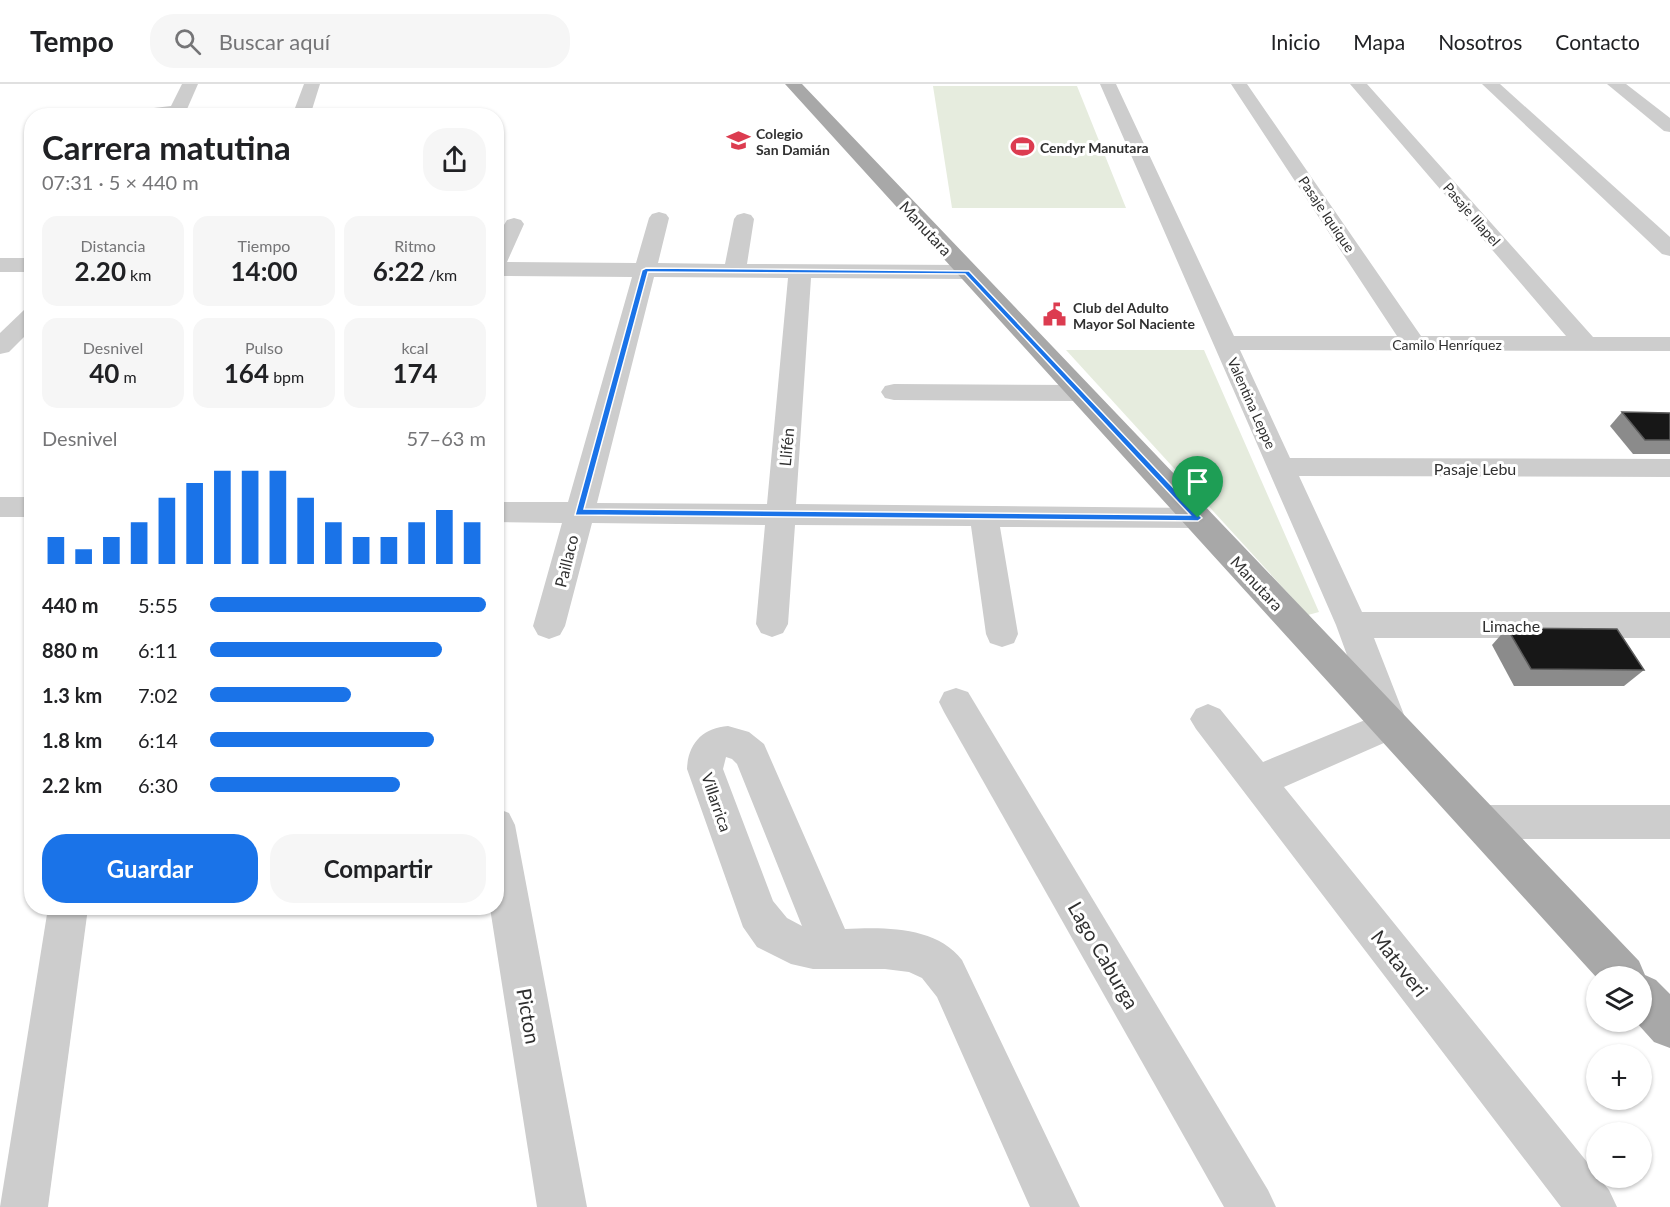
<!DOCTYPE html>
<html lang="es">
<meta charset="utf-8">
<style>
:root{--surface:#fff;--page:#f6f6f6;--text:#202124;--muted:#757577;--line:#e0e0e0;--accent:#1a73e8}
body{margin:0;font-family:Lato,sans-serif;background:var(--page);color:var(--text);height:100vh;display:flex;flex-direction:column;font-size:22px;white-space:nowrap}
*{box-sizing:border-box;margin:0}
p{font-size:20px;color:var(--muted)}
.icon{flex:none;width:33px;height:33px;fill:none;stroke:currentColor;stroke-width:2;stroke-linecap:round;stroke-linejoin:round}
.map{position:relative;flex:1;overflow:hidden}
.sheet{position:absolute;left:24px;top:24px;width:480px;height:807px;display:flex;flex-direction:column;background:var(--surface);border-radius:24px;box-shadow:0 2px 4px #0004}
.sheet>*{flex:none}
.fabs{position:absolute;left:1586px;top:882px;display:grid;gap:12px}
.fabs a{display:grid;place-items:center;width:66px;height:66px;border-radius:50%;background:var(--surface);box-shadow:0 2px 4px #0004;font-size:30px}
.pin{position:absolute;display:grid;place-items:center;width:51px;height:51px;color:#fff;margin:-62px -26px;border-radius:50% 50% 50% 0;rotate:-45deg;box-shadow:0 0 6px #0007}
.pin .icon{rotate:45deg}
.round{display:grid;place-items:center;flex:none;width:63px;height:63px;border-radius:24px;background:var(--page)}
.head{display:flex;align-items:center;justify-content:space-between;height:102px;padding:0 18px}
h1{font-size:33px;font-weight:700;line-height:45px}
.metrics{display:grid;grid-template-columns:repeat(3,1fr);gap:9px;height:102px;padding:6px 18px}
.metrics div{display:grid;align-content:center;border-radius:15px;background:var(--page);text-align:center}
.metrics b{font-size:26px;font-weight:700}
.metrics small{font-size:16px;font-weight:400}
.metrics p{font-size:16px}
.chart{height:168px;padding:12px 18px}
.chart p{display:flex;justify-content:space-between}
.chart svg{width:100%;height:108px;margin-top:6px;stroke:var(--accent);stroke-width:6}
.button{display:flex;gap:12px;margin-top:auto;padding:12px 18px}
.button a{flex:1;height:69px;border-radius:24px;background:var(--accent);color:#fff;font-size:24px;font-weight:700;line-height:69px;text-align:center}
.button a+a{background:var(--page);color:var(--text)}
ul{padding:0 18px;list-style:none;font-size:20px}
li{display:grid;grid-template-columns:96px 72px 1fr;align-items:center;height:45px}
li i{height:15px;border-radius:8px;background:var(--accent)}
header{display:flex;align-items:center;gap:36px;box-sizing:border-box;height:84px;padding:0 30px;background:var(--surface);border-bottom:2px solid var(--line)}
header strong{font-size:28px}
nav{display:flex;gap:33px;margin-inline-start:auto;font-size:21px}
.search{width:420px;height:54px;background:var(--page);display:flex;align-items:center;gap:15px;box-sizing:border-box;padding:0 21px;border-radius:24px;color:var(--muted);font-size:22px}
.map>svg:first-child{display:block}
.green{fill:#e6ecde}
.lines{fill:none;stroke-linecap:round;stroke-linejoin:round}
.minor{fill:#cdcdcd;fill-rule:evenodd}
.major{fill:#a8a8a8;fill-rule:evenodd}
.wall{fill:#8b8b8b}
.building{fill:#171717;stroke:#5d5d5d;stroke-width:1.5}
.route{fill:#1a73e8;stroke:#fff;stroke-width:1.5;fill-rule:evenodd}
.labels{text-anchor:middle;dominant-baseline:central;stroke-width:6;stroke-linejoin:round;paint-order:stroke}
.far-poi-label{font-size:14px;font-weight:bold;fill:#303030;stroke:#fff;text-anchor:start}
.far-street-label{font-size:14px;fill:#303030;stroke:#fff}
.street-label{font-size:16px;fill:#303030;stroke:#fff}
.near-street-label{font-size:20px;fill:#303030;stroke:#fff}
</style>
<header>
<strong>Tempo</strong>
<div class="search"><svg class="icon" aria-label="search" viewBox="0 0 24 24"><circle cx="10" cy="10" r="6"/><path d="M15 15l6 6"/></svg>Buscar aquí</div>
<nav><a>Inicio</a><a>Mapa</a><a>Nosotros</a><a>Contacto</a></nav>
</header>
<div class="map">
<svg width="1670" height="1123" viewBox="0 0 1670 1123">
<rect width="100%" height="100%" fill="#fff"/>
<!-- green -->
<g class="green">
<path d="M 933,2 L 1077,2 L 1126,124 L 952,124 Z"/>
<path d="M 1066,266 L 1204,266 L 1319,528 L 1308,531 Z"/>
</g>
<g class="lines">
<!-- minor -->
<g class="minor">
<path d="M 182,0 L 198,0 L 184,32 L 119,32 L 128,27 L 171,22 Z"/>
<path d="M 304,0 L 320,0 L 310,32 L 292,32 Z"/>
<path d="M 1100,0 L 1116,0 L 1234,252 L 1397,252 L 1231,0 L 1247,0 L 1421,252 L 1566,252 L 1350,0 L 1367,0 L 1593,253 L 1670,253 L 1670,267 L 1240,266 L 1290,374 L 1670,375 L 1670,393 L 1299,392 L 1362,528 L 1670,528 L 1670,554 L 1374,554 L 1408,641 L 1402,651 L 1284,703 L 1596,1089 L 1596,1094 L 1599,1094 L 1609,1106 L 1617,1123 L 1561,1123 L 1196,645 L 1190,635 L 1196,625 L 1208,620 L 1220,625 L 1263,678 L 1370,634 L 1336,541 Z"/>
<path d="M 1482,0 L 1500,0 L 1670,153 L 1670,172 L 1662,170 Z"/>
<path d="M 1607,0 L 1626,0 L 1670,34 L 1670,48 L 1664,47 Z"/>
<path d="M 659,128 L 666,130 L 669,134 L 658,179 L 725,180 L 734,135 L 737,131 L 744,129 L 751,131 L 754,135 L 747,180 L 967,181 L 975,183 L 978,188 L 975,193 L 967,195 L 811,194 L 796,420 L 1198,424 L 1208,427 L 1213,434 L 1208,441 L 1198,444 L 1000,443 L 1018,550 L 1014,559 L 1002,563 L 990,559 L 986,550 L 971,442 L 795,441 L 788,540 L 783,549 L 772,553 L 761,549 L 756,540 L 765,441 L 592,439 L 565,542 L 560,551 L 549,555 L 538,551 L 533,542 L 562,439 L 496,438 L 496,418 L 568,418 L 632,193 L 496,192 L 496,154 L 507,136 L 514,134 L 521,136 L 524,140 L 507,178 L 636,179 L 649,134 L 652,130 ZM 654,193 L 788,194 L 767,420 L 597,419 Z"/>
<rect x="0" y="174" width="32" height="14"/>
<path d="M 32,224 L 32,245 L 9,268 L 0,270 L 0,249 L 24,226 Z"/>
<path d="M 894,300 L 1080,301 L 1089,303 L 1093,309 L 1089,315 L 1080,317 L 894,316 L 885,314 L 881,308 L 885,302 Z"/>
<rect x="0" y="413" width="32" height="20"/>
<path d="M 956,604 L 968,608 L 1268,1106 L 1276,1123 L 1224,1123 L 944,628 L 939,618 L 944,608 Z"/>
<path d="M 728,642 L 749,648 L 764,660 L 845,845 C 884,843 936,842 962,876 L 1080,1123 L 1030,1123 L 937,913 L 922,894 L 909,888 L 885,885 L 813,885 L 791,880 L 757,863 L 743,843 L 687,685 C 688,659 703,644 728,642 ZM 726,673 L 732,675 L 737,680 L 802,842 L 787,834 L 773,817 L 723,685 Z"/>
<path d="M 1480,721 L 1670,721 L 1670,755 L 1480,755 L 1467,750 L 1461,738 L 1467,726 Z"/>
<path d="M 496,724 L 509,729 L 515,741 L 587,1123 L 537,1123 L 490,824 L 496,824 Z"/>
<path d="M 48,824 L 88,824 L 48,1123 L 0,1123 Z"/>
</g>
<!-- major -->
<path class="major" d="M 785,0 L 802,0 L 1639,877 L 1645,891 L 1656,896 L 1670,910 L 1670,964 L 1654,958 L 1636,938 L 1641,938 L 1641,892 L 1596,893 Z"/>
</g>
<!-- wall -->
<g class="wall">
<path d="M 1622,328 L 1670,329 L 1670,370 L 1633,370 L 1610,342 Z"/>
<path d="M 1507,544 L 1644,586 L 1624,602 L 1514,602 L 1492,561 Z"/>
</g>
<!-- building -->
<g class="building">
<path d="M 1622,328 L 1670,329 L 1670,356 L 1645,356 Z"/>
<path d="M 1507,544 L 1617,545 L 1644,586 L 1531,585 Z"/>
</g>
<!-- route -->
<path class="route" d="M 646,184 L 969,187 L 1202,434 L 1198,437 L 575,431 L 642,186 ZM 648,188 L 965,190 L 1190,431 L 584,425 Z"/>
<!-- icons -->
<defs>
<symbol id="school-bare" viewBox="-9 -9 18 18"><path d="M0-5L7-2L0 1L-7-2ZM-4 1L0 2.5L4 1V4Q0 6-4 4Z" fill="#dc3c50" stroke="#fff" stroke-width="2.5" paint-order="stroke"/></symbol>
<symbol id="stadium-bare" viewBox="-9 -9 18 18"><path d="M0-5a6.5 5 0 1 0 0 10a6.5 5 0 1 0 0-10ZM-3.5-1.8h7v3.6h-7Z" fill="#dc3c50" stroke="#fff" stroke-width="2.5" paint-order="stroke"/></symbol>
<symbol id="civic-bare" viewBox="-9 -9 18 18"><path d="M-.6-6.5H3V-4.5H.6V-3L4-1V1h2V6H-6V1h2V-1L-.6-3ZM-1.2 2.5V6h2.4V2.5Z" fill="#dc3c50" stroke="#fff" stroke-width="2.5" paint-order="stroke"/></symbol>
</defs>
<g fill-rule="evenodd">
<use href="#school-bare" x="722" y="40" width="33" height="33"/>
<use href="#stadium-bare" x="1006" y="46" width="33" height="33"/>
<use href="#civic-bare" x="1038" y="214" width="33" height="33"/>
</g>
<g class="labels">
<!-- far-poi labels -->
<g class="far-poi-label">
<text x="756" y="49">Colegio<tspan x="756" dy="16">San Damián</tspan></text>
<text x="1040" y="63">Cendyr Manutara</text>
<text x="1073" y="223">Club del Adulto<tspan x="1073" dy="16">Mayor Sol Naciente</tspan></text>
</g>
<!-- far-street labels -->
<g class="far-street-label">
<text transform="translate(1327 130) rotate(56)">Pasaje Iquique</text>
<text transform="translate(1472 130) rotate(49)">Pasaje Illapel</text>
<text x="1447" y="260">Camilo Henríquez</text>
<text transform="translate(1252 319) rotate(66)">Valentina Leppe</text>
</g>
<!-- street labels -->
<g class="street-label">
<text transform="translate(926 144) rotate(47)">Manutara</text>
<text transform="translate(786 363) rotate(-85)">Llifén</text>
<text x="1475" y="384">Pasaje Lebu</text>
<text transform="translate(566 477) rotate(-76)">Paillaco</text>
<text transform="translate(1257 499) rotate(47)">Manutara</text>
<text x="1511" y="541">Limache</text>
<text transform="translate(717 718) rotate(71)">Villarrica</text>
</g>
<!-- near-street labels -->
<g class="near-street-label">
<text transform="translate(1104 871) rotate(60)">Lago Caburga</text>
<text transform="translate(1400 879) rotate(52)">Mataveri</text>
<text transform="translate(529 932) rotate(80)">Picton</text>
</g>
</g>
</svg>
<div class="fabs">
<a><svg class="icon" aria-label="layers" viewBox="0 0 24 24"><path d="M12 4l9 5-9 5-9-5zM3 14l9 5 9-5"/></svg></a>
<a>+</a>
<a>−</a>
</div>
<div class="pin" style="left:1198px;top:434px;background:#1e9e55"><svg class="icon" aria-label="arrive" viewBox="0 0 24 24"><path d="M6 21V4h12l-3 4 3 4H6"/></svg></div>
<section class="sheet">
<div class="head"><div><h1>Carrera matutina</h1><p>07:31 · 5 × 440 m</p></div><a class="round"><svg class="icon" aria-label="share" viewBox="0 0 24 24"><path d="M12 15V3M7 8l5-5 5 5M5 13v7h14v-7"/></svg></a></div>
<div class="metrics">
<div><p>Distancia</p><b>2.20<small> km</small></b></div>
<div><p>Tiempo</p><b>14:00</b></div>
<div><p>Ritmo</p><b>6:22<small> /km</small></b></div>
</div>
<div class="metrics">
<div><p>Desnivel</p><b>40<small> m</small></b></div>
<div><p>Pulso</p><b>164<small> bpm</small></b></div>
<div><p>kcal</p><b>174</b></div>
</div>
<div class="chart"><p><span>Desnivel</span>57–63 m</p>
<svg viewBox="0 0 160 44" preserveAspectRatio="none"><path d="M5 44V33M15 44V38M25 44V33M35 44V27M45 44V17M55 44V11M65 44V6M75 44V6M85 44V6M95 44V17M105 44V27M115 44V33M125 44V33M135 44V27M145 44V22M155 44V27"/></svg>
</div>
<ul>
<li><b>440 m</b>5:55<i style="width:100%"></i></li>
<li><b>880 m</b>6:11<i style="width:84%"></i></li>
<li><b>1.3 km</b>7:02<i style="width:51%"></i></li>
<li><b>1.8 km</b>6:14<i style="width:81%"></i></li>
<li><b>2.2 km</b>6:30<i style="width:69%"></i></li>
</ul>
<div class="button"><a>Guardar</a><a>Compartir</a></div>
</section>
</div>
